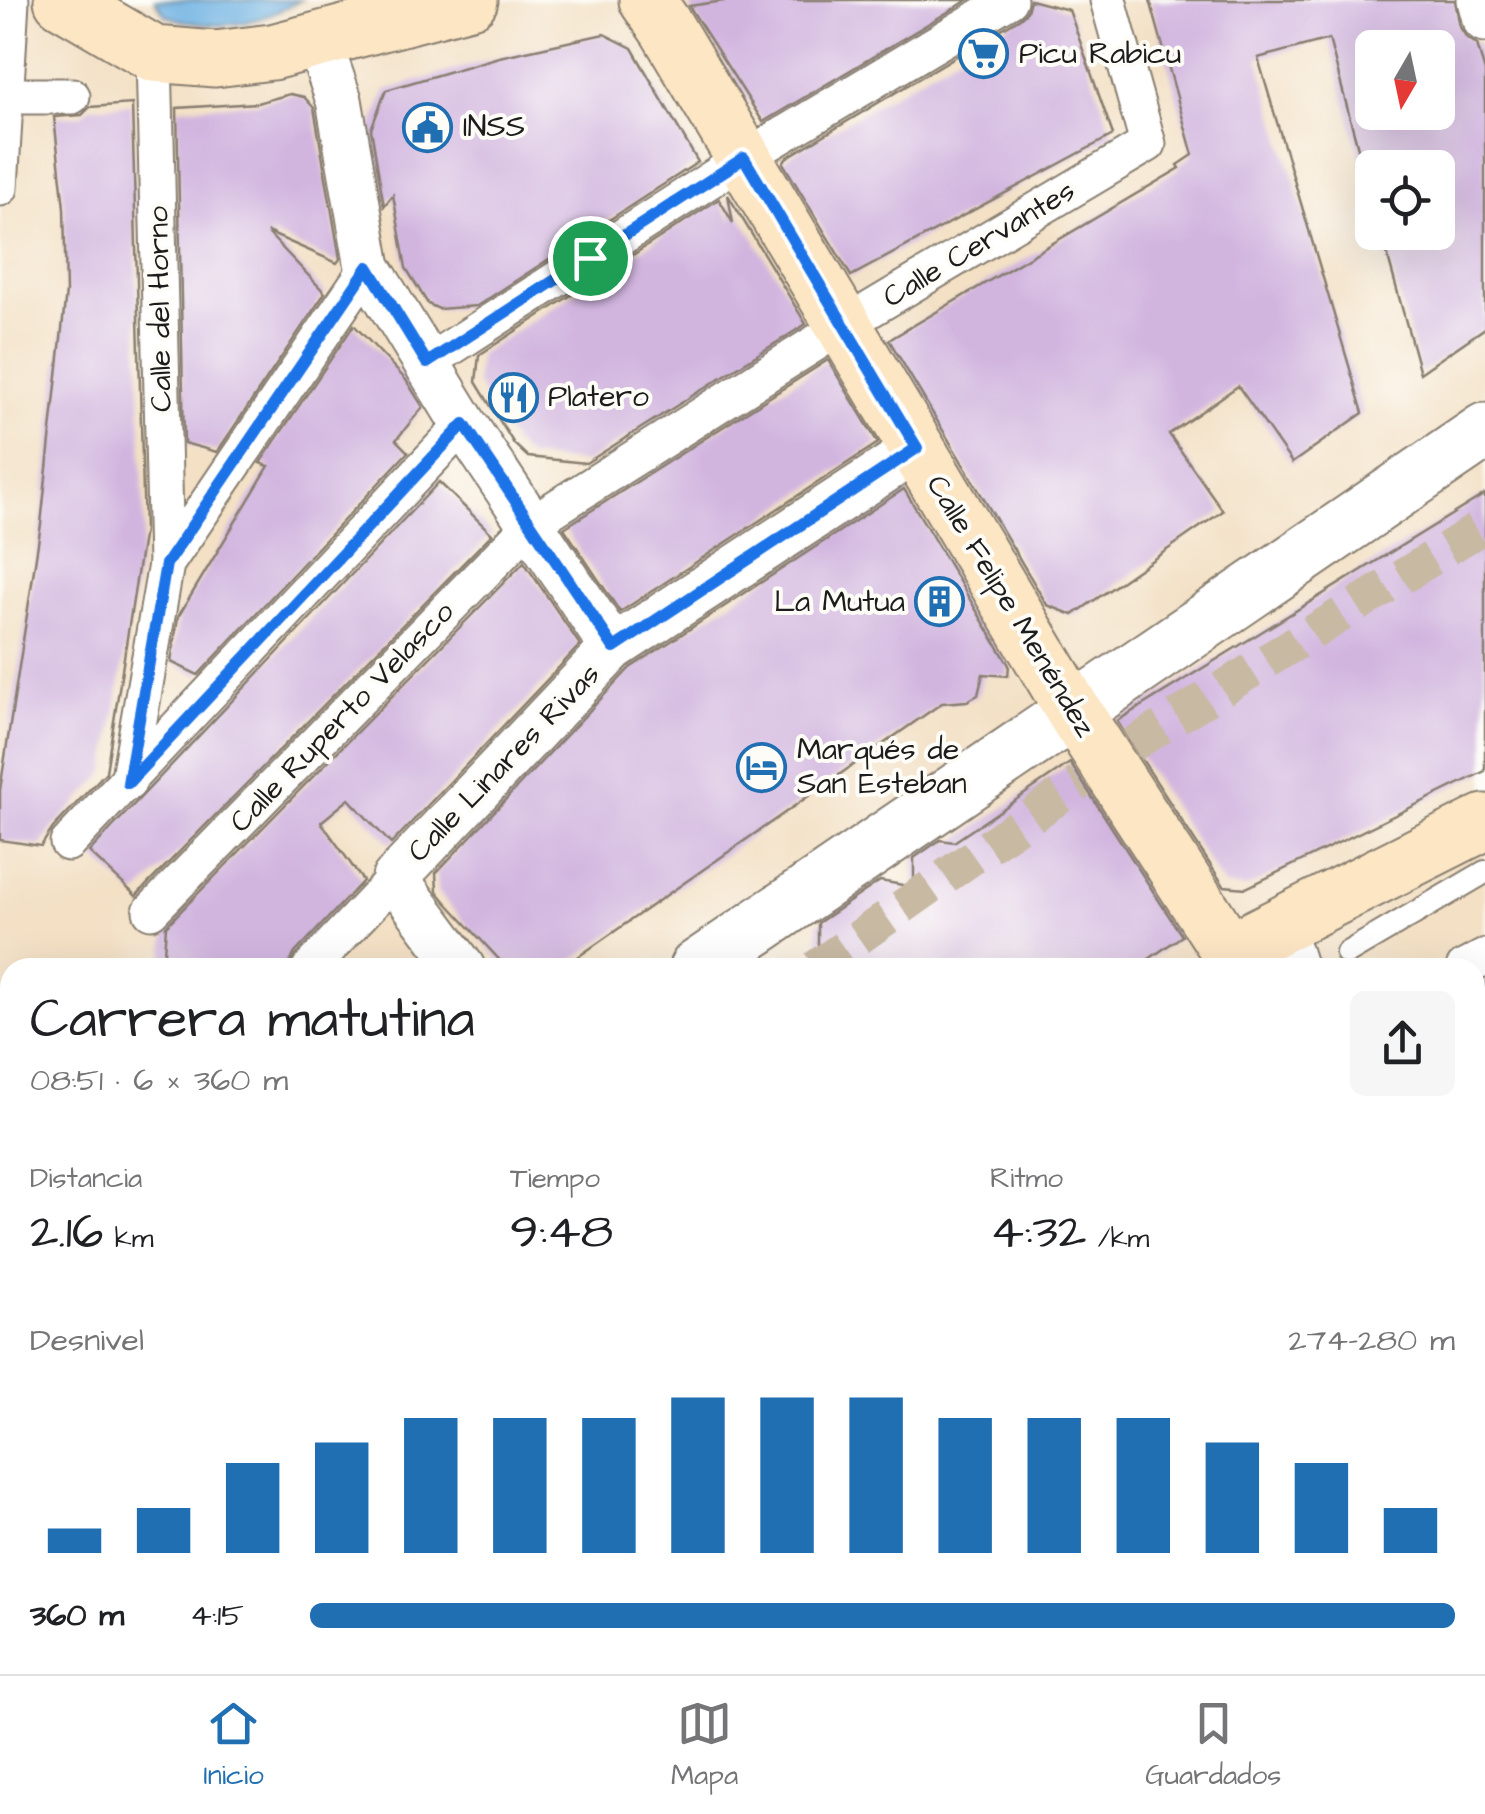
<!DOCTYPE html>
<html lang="es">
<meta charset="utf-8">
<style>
:root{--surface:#fff;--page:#f6f6f6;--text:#202124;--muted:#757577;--line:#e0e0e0;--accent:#1f6fb2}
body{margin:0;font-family:"Architects Daughter",sans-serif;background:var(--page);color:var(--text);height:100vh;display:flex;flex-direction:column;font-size:38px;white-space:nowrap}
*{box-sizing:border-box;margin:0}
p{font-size:32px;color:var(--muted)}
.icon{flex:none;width:55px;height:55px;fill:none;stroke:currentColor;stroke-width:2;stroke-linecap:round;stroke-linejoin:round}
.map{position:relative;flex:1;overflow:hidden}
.sheet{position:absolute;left:0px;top:958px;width:1485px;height:718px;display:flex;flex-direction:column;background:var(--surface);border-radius:30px 30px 0 0;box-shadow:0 10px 40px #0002}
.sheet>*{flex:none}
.needle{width:65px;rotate:189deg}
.controls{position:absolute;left:1355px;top:30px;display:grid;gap:20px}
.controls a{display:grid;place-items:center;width:100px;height:100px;border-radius:15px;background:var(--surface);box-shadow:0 10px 40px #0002;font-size:50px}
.pin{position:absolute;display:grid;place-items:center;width:85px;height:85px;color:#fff;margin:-42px;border:5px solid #fff;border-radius:50%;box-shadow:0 2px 10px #0007}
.round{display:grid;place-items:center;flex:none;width:105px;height:105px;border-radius:15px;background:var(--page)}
.summary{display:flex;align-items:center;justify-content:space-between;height:170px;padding:0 30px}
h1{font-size:55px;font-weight:600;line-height:75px}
.figures{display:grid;grid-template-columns:repeat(3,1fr);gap:15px;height:170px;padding:10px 30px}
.figures div{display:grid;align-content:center}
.figures b{font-size:50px;font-weight:600}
.figures small{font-size:28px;font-weight:400}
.figures p{font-size:28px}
.chart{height:280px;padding:20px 30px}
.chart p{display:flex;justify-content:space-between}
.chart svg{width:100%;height:180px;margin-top:10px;stroke:var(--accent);stroke-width:6}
ul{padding:0 30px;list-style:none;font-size:32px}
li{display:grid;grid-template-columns:160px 120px 1fr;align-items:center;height:75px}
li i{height:25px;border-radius:12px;background:var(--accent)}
.dock{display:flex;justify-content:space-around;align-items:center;height:140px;border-top:2px solid var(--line);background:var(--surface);font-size:28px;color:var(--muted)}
.dock a{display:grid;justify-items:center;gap:5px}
.dock .on{color:var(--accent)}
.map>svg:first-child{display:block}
.green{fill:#a4d381;stroke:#60784e;stroke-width:2.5}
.water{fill:#6cb0e2;stroke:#44667f;stroke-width:2.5}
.building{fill:#d1b5df;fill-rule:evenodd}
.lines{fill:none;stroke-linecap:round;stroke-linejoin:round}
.pedestrian-tunnel{stroke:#c8b9a3;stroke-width:35;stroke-dasharray:35 18;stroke-linecap:butt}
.service-casing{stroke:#887e70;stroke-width:26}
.pedestrian-casing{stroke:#887e70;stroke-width:39}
.minor-casing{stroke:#887e70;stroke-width:49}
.tertiary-casing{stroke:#887e70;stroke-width:59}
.secondary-casing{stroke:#887e70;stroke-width:59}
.path{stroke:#887e70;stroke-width:6;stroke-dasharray:2.5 8;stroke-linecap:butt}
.service{stroke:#fff;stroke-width:22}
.pedestrian{stroke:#fff;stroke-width:35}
.minor{stroke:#fff;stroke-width:45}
.tertiary{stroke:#fff;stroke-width:55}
.secondary{stroke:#fce6c4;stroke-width:55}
.route-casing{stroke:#fff;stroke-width:20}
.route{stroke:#1a73e8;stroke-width:12}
.labels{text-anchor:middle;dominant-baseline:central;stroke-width:8;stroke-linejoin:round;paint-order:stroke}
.poi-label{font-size:30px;fill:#1c1c1c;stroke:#fdfcf7;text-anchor:start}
.street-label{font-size:30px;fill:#1c1c1c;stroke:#fdfcf7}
</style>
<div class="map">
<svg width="1485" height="1674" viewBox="0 0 1485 1674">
<rect width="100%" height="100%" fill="#fdfcf7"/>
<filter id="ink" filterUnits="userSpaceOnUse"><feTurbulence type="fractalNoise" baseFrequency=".01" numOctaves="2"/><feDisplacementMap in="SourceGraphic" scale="20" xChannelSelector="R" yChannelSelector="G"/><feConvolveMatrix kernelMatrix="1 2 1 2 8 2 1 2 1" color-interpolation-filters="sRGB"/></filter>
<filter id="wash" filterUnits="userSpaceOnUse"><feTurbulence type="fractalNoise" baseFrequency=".0048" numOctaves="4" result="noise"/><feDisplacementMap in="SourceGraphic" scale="40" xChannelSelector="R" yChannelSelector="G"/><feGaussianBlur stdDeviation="2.25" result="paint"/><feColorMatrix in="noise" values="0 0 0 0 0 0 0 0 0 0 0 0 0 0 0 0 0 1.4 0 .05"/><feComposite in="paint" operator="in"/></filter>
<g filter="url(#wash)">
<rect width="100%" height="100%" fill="#f3e0c5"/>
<!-- green -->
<path class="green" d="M 0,1469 L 10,1471 L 10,1511 L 0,1517 Z"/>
<!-- water -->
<g class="water">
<path d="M 155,0 L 301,0 C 257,25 214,34 165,15 Z"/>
<path d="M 1485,983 L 1485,1495 L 1475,1455 L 1475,988 Z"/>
<path d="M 88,1665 L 394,1665 L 398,1674 L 72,1674 Z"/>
<path d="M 509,1665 L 1212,1665 L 1214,1674 L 509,1674 Z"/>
</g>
<g id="blocks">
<!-- building -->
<g class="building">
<path d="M 731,0 L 968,0 L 763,122 L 689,6 Z"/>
<path d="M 1030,0 L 1069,10 L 1113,135 L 851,276 L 783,163 L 786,158 L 1020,18 L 1027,11 Z"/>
<path d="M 1150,0 L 1455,0 L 1460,27 L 1467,38 L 1477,44 L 1485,72 L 1485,328 L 1420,373 L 1381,232 L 1438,232 L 1438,168 L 1372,168 L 1372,201 L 1329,39 L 1258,58 L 1363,413 L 1292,463 L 1238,386 L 1169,434 L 1223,511 L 1073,615 L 1047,605 L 889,340 L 1180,168 L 1178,165 L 1193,155 ZM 1372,48 L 1438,48 L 1438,112 L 1372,112 Z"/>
<path d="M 604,34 L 632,48 L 698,162 L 477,306 L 439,309 L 428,304 L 406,268 L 393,195 L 384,206 L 371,129 L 386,90 L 499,57 Z"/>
<path d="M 290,94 L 304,97 L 314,108 L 340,259 L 337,263 L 267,232 L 325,293 L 217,452 L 184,443 L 177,108 L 257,103 Z"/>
<path d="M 132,104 L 144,530 L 106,772 L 53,828 L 41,846 L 0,840 L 0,790 L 41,524 L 66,292 L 64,208 L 54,117 L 82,115 L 90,107 Z"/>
<path d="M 728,195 L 806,324 L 586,463 L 528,457 L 514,444 L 476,382 L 479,355 L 719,199 L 733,223 Z"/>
<path d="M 354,325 L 406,380 L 423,407 L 396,440 L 408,452 L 198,675 L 171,662 L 178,617 L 269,466 L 260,463 Z"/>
<path d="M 828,360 L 878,443 L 620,612 L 564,528 Z"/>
<path d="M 439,482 L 492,534 L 136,896 L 89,852 Z"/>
<path d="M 904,489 L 1009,665 L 1008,676 L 983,674 L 978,695 L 967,701 L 942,703 L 562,968 L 507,968 L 446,902 L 437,891 L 436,873 L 630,668 Z"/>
<path d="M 1485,494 L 1485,771 L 1246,888 L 1224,886 L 1117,721 Z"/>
<path d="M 524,562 L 580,645 L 391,844 L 349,799 L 321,822 L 363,881 L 295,953 L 287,968 L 163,966 L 166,926 Z"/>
<path d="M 1070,763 L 1182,936 L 1136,968 L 818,968 L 818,923 L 880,881 L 914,887 L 914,858 L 940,840 L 954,842 Z"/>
</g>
</g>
</g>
<g filter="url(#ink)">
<use href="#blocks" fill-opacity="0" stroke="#887e70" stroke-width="2.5"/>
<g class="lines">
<!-- pedestrian-tunnel -->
<g class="pedestrian-tunnel">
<path d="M 1132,745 L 1485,525"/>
<path d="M 815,968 L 1080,782"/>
</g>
<defs>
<path id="service" d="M 1347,953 L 1485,872"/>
<g id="pedestrian">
<path d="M 154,54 L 166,564"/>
<path d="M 6,96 L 72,96"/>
<path d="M 0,188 L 11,0"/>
<path d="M 427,363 L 744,158 L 1009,0"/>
<path d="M 128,783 L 166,564 L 368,267"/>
<path d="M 68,843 L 464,424"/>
<path d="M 151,911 L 532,523 L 844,325 L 1148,144 L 1108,0"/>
<path d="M 1284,922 L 1299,968"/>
<path d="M 310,968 L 395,878"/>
<path d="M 1464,968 L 1485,957"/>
<path d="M 452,1665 L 454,1674"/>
<path d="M 1264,1665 L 1266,1674"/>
<path d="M 1471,1665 L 1473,1674"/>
<path d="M 0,1670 L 10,1663"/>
</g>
<g id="minor">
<path d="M 1480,0 L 1485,19"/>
<path d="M 318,40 L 339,100 L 368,267 L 464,424 L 613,648"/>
<path d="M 462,968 L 395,878 L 613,648 L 917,449"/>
<path d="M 0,1340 L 10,1338"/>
</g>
<g id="tertiary">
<path d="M 697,968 L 1485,431"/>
<path d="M 0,1291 L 10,1290"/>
</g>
<g id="secondary">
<path d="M 62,0 L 154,54 L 215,59 L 272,52 L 470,0"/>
<path d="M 647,0 L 667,29 L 1074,712 L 1229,951 L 1485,822"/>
</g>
</defs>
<!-- service casing -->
<use href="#service" class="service-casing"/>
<!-- pedestrian casing -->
<use href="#pedestrian" class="pedestrian-casing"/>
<!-- minor casing -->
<use href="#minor" class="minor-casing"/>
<!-- tertiary casing -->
<use href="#tertiary" class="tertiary-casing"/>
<!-- secondary casing -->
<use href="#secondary" class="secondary-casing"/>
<!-- path -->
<g class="path">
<path d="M 1475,1068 L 1485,1065"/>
<path d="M 1484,1265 L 1485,1268"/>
<path d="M 1475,1336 L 1485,1334"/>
<path d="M 0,1402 L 10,1398"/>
<path d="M 0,1441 L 10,1444"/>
<path d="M 0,1530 L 10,1524"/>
<path d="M 812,1665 L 814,1674"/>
<path d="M 866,1665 L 868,1674"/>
<path d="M 919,1665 L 921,1674"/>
<path d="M 760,1670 L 761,1674"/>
<path d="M 975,1674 L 1020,1665"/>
</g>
<!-- service -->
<use href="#service" class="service"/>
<!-- pedestrian -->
<use href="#pedestrian" class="pedestrian"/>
<!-- minor -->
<use href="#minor" class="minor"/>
<!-- tertiary -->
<use href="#tertiary" class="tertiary"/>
<!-- secondary -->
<use href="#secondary" class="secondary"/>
</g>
</g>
<g class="lines" filter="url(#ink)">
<defs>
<path id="route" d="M 744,158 L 917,448 L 614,648 L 464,424 L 128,783 L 166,564 L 368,267 L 427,363 Z"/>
</defs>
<!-- route casing -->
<use href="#route" class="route-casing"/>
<!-- route -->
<use href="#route" class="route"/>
</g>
<!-- icons -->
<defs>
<symbol id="supermarket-ring" viewBox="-11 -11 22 22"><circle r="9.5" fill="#fdfcf7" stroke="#1f6fb2" stroke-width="1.5"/><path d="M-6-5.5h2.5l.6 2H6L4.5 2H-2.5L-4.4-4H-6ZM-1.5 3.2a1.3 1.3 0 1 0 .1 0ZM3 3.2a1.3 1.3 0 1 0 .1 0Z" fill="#1f6fb2"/></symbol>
<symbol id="civic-ring" viewBox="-11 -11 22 22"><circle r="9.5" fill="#fdfcf7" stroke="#1f6fb2" stroke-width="1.5"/><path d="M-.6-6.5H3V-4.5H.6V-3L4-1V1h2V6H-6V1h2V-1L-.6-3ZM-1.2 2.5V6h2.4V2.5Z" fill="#1f6fb2"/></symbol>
<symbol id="restaurant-ring" viewBox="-11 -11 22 22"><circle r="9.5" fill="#fdfcf7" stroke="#1f6fb2" stroke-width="1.5"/><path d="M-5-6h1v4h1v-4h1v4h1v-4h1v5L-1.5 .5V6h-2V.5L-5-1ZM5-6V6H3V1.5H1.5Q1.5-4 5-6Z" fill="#1f6fb2"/></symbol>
<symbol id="building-ring" viewBox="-11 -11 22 22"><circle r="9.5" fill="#fdfcf7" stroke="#1f6fb2" stroke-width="1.5"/><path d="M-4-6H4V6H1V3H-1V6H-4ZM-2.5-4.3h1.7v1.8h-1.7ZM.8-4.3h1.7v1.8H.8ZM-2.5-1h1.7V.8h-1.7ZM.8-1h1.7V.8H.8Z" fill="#1f6fb2"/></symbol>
<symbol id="hotel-ring" viewBox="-11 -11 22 22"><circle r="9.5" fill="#fdfcf7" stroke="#1f6fb2" stroke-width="1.5"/><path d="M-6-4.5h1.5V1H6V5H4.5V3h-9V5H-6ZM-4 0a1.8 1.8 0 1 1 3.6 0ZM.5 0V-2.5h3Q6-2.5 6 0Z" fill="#1f6fb2"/></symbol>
</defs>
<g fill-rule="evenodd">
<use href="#supermarket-ring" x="956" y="26" width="55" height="55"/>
<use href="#civic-ring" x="400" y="100" width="55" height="55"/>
<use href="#restaurant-ring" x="486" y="370" width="55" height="55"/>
<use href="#building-ring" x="912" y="574" width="55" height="55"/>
<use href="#hotel-ring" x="734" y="740" width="55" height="55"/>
</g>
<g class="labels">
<!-- poi labels -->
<g class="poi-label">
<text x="1019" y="54">Picu Rabicu</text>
<text x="463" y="127">INSS</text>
<text x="548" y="397">Platero</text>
<text x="905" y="602" text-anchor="end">La Mutua</text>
<text x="797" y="750">Marqués de<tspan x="797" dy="34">San Esteban</tspan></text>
</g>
<!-- street labels -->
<g class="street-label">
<text transform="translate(979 244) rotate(-31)">Calle Cervantes</text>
<text transform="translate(160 309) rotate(-91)">Calle del Horno</text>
<text transform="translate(1011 606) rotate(59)">Calle Felipe Menéndez</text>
<text transform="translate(342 717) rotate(-46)">Calle Ruperto Velasco</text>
<text transform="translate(504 763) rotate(-46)">Calle Linares Rivas</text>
</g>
</g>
</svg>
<div class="controls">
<a><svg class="needle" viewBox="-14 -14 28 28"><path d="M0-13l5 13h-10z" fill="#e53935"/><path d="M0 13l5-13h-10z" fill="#757577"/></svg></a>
<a><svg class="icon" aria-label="locate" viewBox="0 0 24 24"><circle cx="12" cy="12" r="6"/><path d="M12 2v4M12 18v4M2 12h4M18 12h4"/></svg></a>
</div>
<div class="pin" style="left:590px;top:258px;background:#1e9e55"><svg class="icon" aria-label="arrive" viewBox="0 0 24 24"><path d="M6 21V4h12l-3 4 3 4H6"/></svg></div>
<section class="sheet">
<div class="summary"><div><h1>Carrera matutina</h1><p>08:51 · 6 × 360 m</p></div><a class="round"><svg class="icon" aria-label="share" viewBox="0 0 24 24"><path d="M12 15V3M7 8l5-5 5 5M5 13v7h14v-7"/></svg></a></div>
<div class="figures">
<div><p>Distancia</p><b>2.16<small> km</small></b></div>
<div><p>Tiempo</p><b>9:48</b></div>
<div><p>Ritmo</p><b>4:32<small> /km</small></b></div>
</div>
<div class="chart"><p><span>Desnivel</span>274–280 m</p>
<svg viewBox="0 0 160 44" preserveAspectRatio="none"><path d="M5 44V38M15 44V33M25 44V22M35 44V17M45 44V11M55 44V11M65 44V11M75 44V6M85 44V6M95 44V6M105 44V11M115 44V11M125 44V11M135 44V17M145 44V22M155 44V33"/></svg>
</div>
<ul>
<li><b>360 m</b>4:15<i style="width:100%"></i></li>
</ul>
</section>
</div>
<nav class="dock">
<a class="on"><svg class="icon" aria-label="home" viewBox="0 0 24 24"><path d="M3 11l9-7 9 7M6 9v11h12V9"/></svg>Inicio</a>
<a><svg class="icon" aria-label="map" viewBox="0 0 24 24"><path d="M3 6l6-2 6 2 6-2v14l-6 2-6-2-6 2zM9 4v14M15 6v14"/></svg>Mapa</a>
<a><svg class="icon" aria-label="saved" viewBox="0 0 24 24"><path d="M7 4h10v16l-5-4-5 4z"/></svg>Guardados</a>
</nav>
